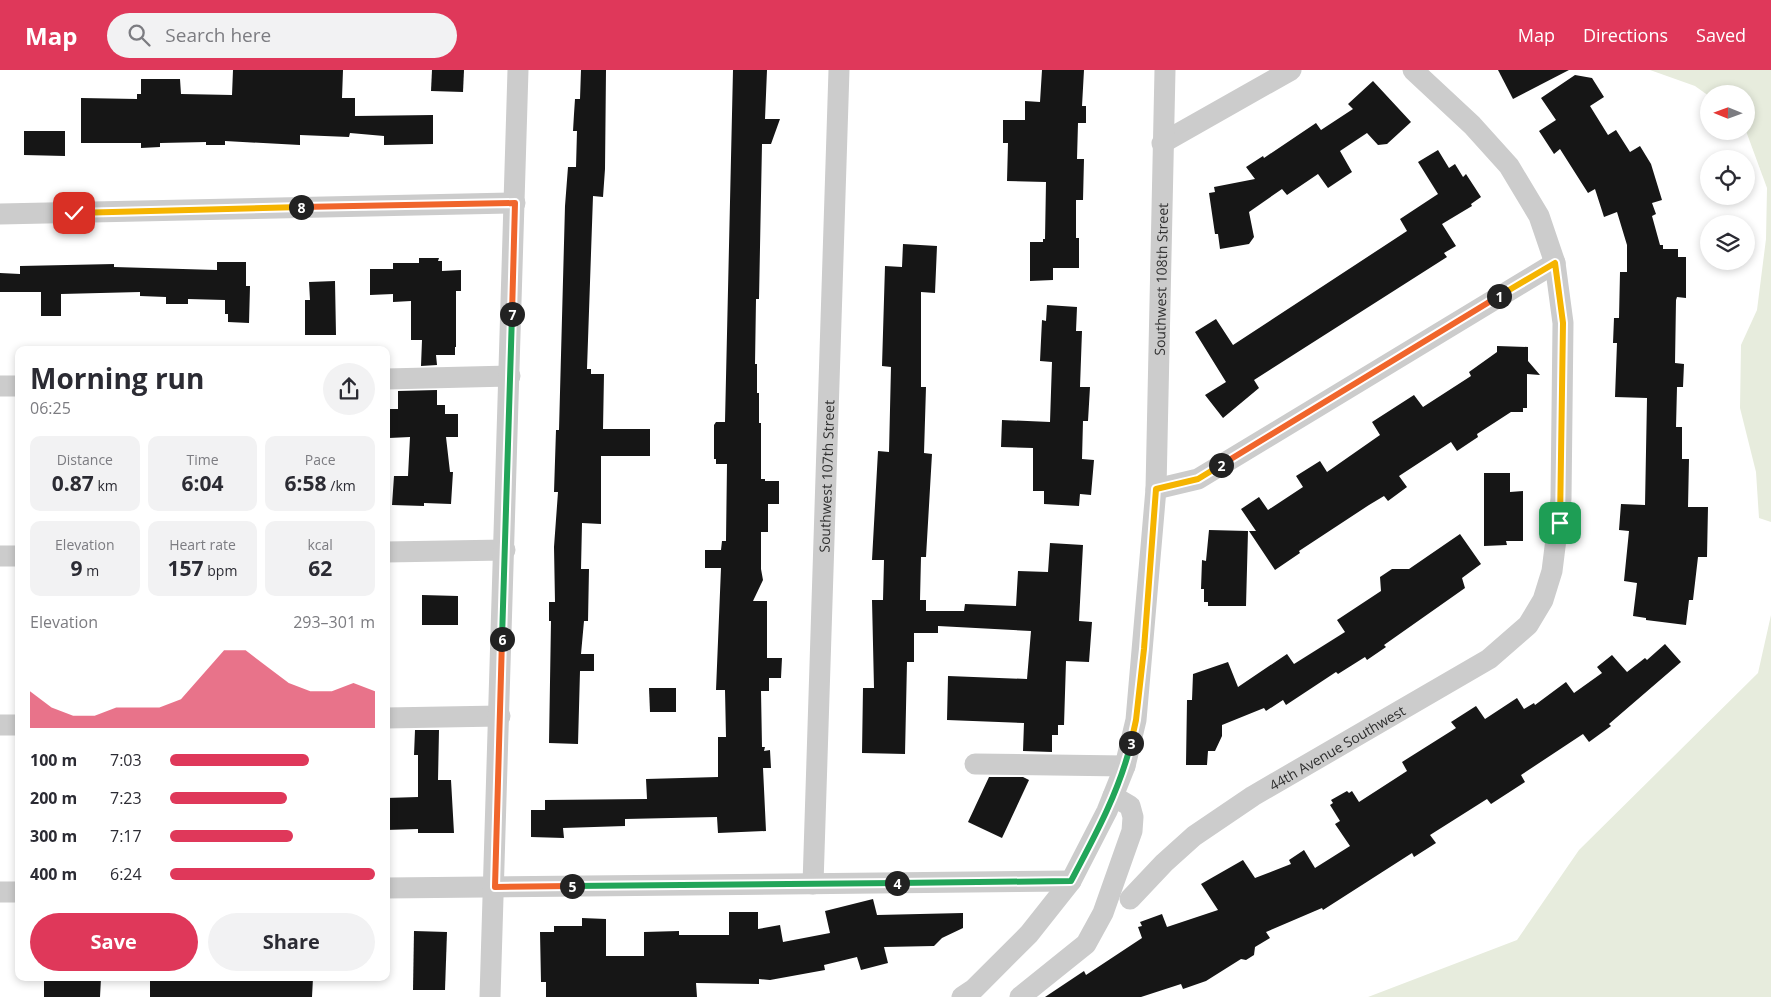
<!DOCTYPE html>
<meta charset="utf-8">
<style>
:root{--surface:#fff;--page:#f2f2f3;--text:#2b2b33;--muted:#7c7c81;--accent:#df385a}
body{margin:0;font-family:"Open Sans",sans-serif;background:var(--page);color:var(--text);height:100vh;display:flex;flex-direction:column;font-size:19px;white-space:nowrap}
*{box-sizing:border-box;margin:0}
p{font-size:16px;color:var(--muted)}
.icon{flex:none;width:28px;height:28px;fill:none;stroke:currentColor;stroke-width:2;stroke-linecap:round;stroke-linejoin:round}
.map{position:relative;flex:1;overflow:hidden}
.panel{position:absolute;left:15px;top:276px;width:375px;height:635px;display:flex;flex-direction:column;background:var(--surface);border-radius:10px;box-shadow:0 2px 8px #0003}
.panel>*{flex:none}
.needle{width:32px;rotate:271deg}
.tools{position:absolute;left:1700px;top:15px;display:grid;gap:10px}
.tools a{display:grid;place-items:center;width:55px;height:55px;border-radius:50%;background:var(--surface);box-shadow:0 2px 8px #0003;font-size:25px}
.pin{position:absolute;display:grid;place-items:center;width:42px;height:42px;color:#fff;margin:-21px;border-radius:10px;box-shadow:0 2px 8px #0006}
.km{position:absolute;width:25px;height:25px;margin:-12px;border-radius:50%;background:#222;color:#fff;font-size:14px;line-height:25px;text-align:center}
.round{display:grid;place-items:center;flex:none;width:52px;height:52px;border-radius:26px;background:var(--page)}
.headline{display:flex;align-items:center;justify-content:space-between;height:85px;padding:0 15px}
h1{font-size:28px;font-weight:700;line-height:38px}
.figures{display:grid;grid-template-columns:repeat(3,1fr);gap:8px;height:85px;padding:5px 15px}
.figures div{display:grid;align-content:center;border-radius:10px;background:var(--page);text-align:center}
.figures b{font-size:21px;font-weight:700}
.figures small{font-size:14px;font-weight:400}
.figures p{font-size:14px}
.chart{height:140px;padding:10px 15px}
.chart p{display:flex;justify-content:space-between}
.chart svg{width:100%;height:90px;margin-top:5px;fill:var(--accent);opacity:.7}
.primary-button{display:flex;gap:10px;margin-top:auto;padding:10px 15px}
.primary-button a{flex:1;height:58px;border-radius:30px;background:var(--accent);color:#fff;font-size:20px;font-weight:700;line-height:58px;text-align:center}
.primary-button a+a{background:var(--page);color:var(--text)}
ul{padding:0 15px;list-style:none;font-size:16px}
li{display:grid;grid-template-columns:80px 60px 1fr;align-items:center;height:38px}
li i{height:12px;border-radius:6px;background:var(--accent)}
header{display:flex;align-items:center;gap:30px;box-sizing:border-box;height:70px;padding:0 25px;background:var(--accent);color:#fff}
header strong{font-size:24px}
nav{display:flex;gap:28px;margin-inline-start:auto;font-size:18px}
.search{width:350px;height:45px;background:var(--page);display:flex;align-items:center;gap:12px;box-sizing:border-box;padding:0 18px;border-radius:28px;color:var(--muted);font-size:19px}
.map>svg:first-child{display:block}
.green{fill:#e7ecdd}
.building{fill:#161616}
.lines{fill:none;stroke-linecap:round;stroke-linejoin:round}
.minor{stroke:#ccc;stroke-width:21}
.split-1-casing{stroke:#fff;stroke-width:10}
.split-2-casing{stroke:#fff;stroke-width:10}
.split-3-casing{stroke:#fff;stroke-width:10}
.split-4-casing{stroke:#fff;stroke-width:10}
.split-5-casing{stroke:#fff;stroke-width:10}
.split-6-casing{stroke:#fff;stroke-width:10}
.split-7-casing{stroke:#fff;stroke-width:10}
.split-8-casing{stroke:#fff;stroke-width:10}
.split-9-casing{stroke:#fff;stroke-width:10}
.split-1{stroke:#f5b400;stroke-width:6}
.split-2{stroke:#f0652b;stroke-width:6}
.split-3{stroke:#f5b400;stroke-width:6}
.split-4{stroke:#22a559;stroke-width:6}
.split-5{stroke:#22a559;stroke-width:6}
.split-6{stroke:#f0652b;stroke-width:6}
.split-7{stroke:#22a559;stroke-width:6}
.split-8{stroke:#f0652b;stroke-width:6}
.split-9{stroke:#f5b400;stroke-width:6}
.labels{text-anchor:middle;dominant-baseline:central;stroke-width:5;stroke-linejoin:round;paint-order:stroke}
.street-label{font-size:14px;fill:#2f2f2f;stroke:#fff}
</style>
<header>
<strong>Map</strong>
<div class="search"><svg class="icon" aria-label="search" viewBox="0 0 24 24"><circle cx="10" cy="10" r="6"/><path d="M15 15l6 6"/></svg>Search here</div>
<nav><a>Map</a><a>Directions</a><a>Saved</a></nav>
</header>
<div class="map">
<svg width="1771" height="927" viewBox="0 0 1771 927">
<rect width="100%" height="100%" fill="#fff"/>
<!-- green -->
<g class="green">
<path d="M 1650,0 L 1771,0 L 1771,452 L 1759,448 L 1756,402 L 1740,338 L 1741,275 L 1757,240 L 1766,169 L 1767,118 L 1746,61 L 1746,24 L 1709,24 L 1709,26 L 1695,16 Z"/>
<path d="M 1771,545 L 1771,927 L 1368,927 L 1517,870 L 1579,780 L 1758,603 Z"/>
</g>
<!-- building -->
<g class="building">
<path d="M 233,0 L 343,0 L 342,28 L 355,28 L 355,46 L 433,45 L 433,74 L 384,75 L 384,66 L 350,63 L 349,67 L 300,65 L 300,75 L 225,71 L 225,75 L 206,75 L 206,72 L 160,73 L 160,77 L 141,78 L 141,73 L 81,73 L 81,28 L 137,29 L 137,24 L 141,24 L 141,9 L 180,9 L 181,24 L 232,25 Z"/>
<path d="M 432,0 L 464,0 L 463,22 L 431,21 Z"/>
<path d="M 581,0 L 606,0 L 605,99 L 603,127 L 593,126 L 587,299 L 591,299 L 591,304 L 604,304 L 603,359 L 650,359 L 650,386 L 601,386 L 601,454 L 582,453 L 581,499 L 589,499 L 588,551 L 584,551 L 581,584 L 594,584 L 594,601 L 580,601 L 578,674 L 549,673 L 551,551 L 549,551 L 549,532 L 555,532 L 554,477 L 558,422 L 554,422 L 556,360 L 559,360 L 565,136 L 568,97 L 576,97 L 577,61 L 573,61 L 574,44 L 575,29 L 580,29 Z"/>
<path d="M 733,0 L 767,0 L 765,49 L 780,49 L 771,74 L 762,74 L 759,229 L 756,229 L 755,294 L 757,294 L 757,323 L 759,323 L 759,353 L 761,353 L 761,409 L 765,409 L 765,411 L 779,411 L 779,434 L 768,434 L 768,462 L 761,462 L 761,499 L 763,510 L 753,531 L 767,531 L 767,588 L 782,588 L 781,608 L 769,608 L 769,621 L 761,621 L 762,677 L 765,677 L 764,681 L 770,680 L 771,698 L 763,698 L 766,761 L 718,763 L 717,747 L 625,749 L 625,756 L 563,758 L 564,768 L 531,767 L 531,740 L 545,740 L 545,730 L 647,729 L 646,709 L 718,707 L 718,667 L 726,667 L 725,620 L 716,620 L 721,498 L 705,498 L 705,480 L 721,480 L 722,471 L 726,471 L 727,394 L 716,394 L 716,389 L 714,389 L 714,355 L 716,352 L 725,352 Z"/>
<path d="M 1042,0 L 1084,0 L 1082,36 L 1086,36 L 1086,53 L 1078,53 L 1077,89 L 1084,89 L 1083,130 L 1076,130 L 1076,168 L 1079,168 L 1079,198 L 1053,198 L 1053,210 L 1030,211 L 1030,172 L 1043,172 L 1043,169 L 1045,169 L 1046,112 L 1007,111 L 1008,73 L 1003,73 L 1003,50 L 1025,50 L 1025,31 L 1040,32 Z"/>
<path d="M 1498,0 L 1569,0 L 1513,29 Z"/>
<path d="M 1575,5 L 1592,8 L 1604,27 L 1590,36 L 1608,65 L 1616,60 L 1630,82 L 1640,76 L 1651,94 L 1662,130 L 1652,133 L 1656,144 L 1652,146 L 1660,175 L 1663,175 L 1663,179 L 1678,179 L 1678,187 L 1686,187 L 1686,228 L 1677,227 L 1676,230 L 1675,293 L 1684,294 L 1683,317 L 1677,317 L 1676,357 L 1682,357 L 1682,389 L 1689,389 L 1688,437 L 1708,437 L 1707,487 L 1698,487 L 1693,530 L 1689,530 L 1686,555 L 1646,550 L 1646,548 L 1633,546 L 1637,513 L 1624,511 L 1629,461 L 1619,460 L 1621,434 L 1645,435 L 1647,328 L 1615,327 L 1617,273 L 1613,273 L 1614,248 L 1619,248 L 1620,202 L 1627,202 L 1627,175 L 1617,142 L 1604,147 L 1595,119 L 1588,123 L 1560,79 L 1554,84 L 1539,61 L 1556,50 L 1541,28 Z"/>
<path d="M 1373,11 L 1411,52 L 1387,74 L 1378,75 L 1367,63 L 1340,81 L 1352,102 L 1328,118 L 1318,104 L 1287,125 L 1282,119 L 1249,142 L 1254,167 L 1249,174 L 1220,179 L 1218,164 L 1215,164 L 1209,123 L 1215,122 L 1214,117 L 1255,109 L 1246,97 L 1263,86 L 1264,88 L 1316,53 L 1321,60 L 1353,39 L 1348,34 Z"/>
<path d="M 24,61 L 65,61 L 65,86 L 24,85 Z"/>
<path d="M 1438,80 L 1449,98 L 1455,94 L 1463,107 L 1466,104 L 1481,127 L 1471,134 L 1472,136 L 1442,154 L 1456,176 L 1444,183 L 1447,187 L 1254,310 L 1259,318 L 1223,348 L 1205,325 L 1226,312 L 1195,262 L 1216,249 L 1233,275 L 1407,161 L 1400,149 L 1438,124 L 1418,92 Z"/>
<path d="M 903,174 L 937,176 L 935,223 L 921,222 L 921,317 L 926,317 L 924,383 L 932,384 L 926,487 L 921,487 L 920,530 L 926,530 L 926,541 L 964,541 L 965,534 L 1016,536 L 1018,501 L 1048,502 L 1050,473 L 1083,475 L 1079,551 L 1092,552 L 1089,592 L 1066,591 L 1064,655 L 1058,655 L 1058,665 L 1052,665 L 1052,682 L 1023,681 L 1024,653 L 947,650 L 948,606 L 1027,609 L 1031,561 L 938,556 L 938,563 L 914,563 L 914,592 L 907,592 L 905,684 L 862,683 L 863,618 L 874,618 L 872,530 L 883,530 L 884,490 L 872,490 L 878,381 L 889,382 L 891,297 L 882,296 L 885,196 L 902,197 Z"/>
<path d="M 419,188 L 439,188 L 438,191 L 442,191 L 442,201 L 461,200 L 461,221 L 456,221 L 456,277 L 455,277 L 455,285 L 436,285 L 437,295 L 421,296 L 422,270 L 411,270 L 411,231 L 393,232 L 393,224 L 370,225 L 370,199 L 393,199 L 393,193 L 419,193 Z"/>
<path d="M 217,192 L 246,192 L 246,216 L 250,216 L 249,253 L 228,252 L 228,244 L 225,244 L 225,230 L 188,229 L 188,234 L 166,234 L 166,227 L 140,226 L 140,222 L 61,224 L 61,246 L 41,246 L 41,222 L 0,222 L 0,203 L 20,204 L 20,196 L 114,194 L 114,197 L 217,200 Z"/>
<path d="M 335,211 L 336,265 L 305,265 L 305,230 L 310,230 L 309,212 Z"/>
<path d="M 1047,235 L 1077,237 L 1076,261 L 1082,261 L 1080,317 L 1090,317 L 1088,351 L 1083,351 L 1082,389 L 1094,390 L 1091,425 L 1080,424 L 1079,436 L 1044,434 L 1044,421 L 1033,421 L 1033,378 L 1001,377 L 1002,350 L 1050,352 L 1052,292 L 1040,291 L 1042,250 L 1046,251 Z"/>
<path d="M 1497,276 L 1528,277 L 1528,291 L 1540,305 L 1527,304 L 1527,338 L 1523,338 L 1523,342 L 1511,342 L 1477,364 L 1478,367 L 1457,381 L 1451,372 L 1399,406 L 1407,417 L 1388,431 L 1384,426 L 1369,435 L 1299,481 L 1300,483 L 1275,500 L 1249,461 L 1256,461 L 1241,439 L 1259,427 L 1268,440 L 1303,417 L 1296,406 L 1320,391 L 1327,402 L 1380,365 L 1372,352 L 1414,325 L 1423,337 L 1471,306 L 1469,302 L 1497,282 Z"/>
<path d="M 437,320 L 437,335 L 445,335 L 445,344 L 458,344 L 458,367 L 446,367 L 450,402 L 453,402 L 451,434 L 424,433 L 424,436 L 392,435 L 394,406 L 408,406 L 410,367 L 389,368 L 388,339 L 398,339 L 398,321 Z"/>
<path d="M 1484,403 L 1510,403 L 1510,422 L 1523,421 L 1523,471 L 1506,471 L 1507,475 L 1484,476 Z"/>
<path d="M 1209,460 L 1248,461 L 1246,536 L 1208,536 L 1208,532 L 1204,532 L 1204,519 L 1201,519 L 1202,490 L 1206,491 Z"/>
<path d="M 1460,464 L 1481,494 L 1462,508 L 1465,518 L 1384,575 L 1386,577 L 1367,590 L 1365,587 L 1338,604 L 1336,602 L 1286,635 L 1283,630 L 1266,641 L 1264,638 L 1222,655 L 1222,666 L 1215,681 L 1208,681 L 1207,695 L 1186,695 L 1187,630 L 1192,630 L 1193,604 L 1228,592 L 1238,617 L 1287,584 L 1294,594 L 1345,562 L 1337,550 L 1381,521 L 1380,507 L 1392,499 L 1409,499 Z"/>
<path d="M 422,525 L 458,526 L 458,555 L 422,555 Z"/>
<path d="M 1665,574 L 1681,592 L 1609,654 L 1611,656 L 1589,672 L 1583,664 L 1521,705 L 1525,712 L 1491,734 L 1487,729 L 1430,765 L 1436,773 L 1414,787 L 1412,783 L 1323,840 L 1322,838 L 1266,862 L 1270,868 L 1255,877 L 1254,885 L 1246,890 L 1241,889 L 1206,911 L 1183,919 L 1181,914 L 1141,927 L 1045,927 L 1084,901 L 1086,905 L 1142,868 L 1138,857 L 1142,856 L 1140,852 L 1162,844 L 1167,857 L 1218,840 L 1201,814 L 1243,790 L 1255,808 L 1291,794 L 1289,790 L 1304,780 L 1315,798 L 1350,776 L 1335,754 L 1340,751 L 1330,735 L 1333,733 L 1331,730 L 1347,721 L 1349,723 L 1352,721 L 1359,732 L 1407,701 L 1402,692 L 1456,658 L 1451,652 L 1476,636 L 1485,649 L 1517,628 L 1524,639 L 1534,633 L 1535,635 L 1566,612 L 1574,623 L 1602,603 L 1597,597 L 1612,585 L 1627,602 L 1645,588 L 1647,590 Z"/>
<path d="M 649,618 L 676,618 L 676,642 L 650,642 Z"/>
<path d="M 415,660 L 439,660 L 438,710 L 451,710 L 454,763 L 418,763 L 418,759 L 386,760 L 386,728 L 418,727 L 418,685 L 414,685 Z"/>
<path d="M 989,707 L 1023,707 L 1029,710 L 1002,768 L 968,752 Z"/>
<path d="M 873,829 L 877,845 L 963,843 L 963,858 L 942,868 L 934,876 L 884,877 L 888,893 L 861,900 L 857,887 L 824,895 L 825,900 L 770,910 L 759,909 L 759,914 L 696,913 L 697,927 L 546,927 L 546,912 L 541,912 L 540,862 L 554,862 L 554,856 L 582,856 L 582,848 L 606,849 L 606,886 L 644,886 L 644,862 L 679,861 L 679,865 L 729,865 L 729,842 L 758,842 L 758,859 L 780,855 L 783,872 L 830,863 L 825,841 Z"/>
<path d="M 414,861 L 447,862 L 445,920 L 413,920 Z"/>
<path d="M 75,908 L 101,908 L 100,927 L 44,927 L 44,909 L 75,909 Z"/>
<path d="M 211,908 L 313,908 L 312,927 L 150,927 L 150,910 L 211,910 Z"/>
</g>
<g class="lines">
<!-- minor -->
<g class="minor">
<path d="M 1162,73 L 1291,0"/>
<path d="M 0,144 L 515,133"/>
<path d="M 386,309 L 510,306"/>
<path d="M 0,316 L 19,316"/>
<path d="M 1156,419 L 1198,409 L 1555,193"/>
<path d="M 386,482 L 505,480"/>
<path d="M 0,486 L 19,486"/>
<path d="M 386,648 L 500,646"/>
<path d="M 0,655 L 19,655"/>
<path d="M 975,694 L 1125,696"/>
<path id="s1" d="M 813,814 L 839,0"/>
<path d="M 386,818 L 1071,811"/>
<path d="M 0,822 L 19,822"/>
<path id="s2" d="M 1130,829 L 1164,793 L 1194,766 L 1253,726 L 1489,589 L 1528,555 L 1543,530 L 1552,501 L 1561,429 L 1563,253 L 1555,193 L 1539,146 L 1509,96 L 1472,55 L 1413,0"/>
<path d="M 490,927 L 518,0"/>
<path id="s3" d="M 962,927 L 974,919 L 1029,864 L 1071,811 L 1107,741 L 1125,696 L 1136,650 L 1156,419 L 1165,0"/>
<path d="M 1020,927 L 1086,874 L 1103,843 L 1132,761 L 1133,747 L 1130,736 L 1113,726"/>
</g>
</g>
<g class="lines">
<defs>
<path id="split-1" d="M 1499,226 L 1555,193 L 1563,253 L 1560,453"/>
<path id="split-2" d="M 1221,395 L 1499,226"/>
<path id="split-3" d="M 1131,673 L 1136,650 L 1144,579 L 1156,419 L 1198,409 L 1221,395"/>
<path id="split-4" d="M 897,813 L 1071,811 C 1095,766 1119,722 1131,673"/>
<path id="split-5" d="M 572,816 L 897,813"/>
<path id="split-6" d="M 502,569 L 495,817 L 572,816"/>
<path id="split-7" d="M 502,569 L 512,244"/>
<path id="split-8" d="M 301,137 L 515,133 L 512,244"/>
<path id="split-9" d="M 74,143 L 301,137"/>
</defs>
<!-- split-1 casing -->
<use href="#split-1" class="split-1-casing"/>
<!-- split-2 casing -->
<use href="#split-2" class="split-2-casing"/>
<!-- split-3 casing -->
<use href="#split-3" class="split-3-casing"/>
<!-- split-4 casing -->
<use href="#split-4" class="split-4-casing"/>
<!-- split-5 casing -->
<use href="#split-5" class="split-5-casing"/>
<!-- split-6 casing -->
<use href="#split-6" class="split-6-casing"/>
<!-- split-7 casing -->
<use href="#split-7" class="split-7-casing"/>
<!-- split-8 casing -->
<use href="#split-8" class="split-8-casing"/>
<!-- split-9 casing -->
<use href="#split-9" class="split-9-casing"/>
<!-- split-1 -->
<use href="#split-1" class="split-1"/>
<!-- split-2 -->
<use href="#split-2" class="split-2"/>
<!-- split-3 -->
<use href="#split-3" class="split-3"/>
<!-- split-4 -->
<use href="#split-4" class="split-4"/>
<!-- split-5 -->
<use href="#split-5" class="split-5"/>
<!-- split-6 -->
<use href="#split-6" class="split-6"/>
<!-- split-7 -->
<use href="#split-7" class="split-7"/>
<!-- split-8 -->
<use href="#split-8" class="split-8"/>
<!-- split-9 -->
<use href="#split-9" class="split-9"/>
</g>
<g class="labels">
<!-- street labels -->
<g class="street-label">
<text stroke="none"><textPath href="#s3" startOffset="776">Southwest 108th Street</textPath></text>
<text stroke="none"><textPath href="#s1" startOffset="408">Southwest 107th Street</textPath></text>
<text stroke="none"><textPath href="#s2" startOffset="258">44th Avenue Southwest</textPath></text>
</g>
</g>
</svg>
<div class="tools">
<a><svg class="needle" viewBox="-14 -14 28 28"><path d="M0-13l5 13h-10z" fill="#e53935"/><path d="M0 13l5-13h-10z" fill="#7c7c81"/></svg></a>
<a><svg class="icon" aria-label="locate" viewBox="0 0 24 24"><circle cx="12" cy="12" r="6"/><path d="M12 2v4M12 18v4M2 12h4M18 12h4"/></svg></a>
<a><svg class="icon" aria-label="layers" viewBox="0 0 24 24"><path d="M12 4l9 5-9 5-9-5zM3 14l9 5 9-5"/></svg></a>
</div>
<div class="pin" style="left:1560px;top:453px;background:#1e9e55"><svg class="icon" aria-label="arrive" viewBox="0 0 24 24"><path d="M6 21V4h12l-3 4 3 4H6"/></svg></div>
<div class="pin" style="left:74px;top:143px;background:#d93025"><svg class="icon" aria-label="check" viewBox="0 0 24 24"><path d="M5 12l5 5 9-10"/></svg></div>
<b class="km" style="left:1499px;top:226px">1</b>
<b class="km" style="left:1221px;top:395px">2</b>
<b class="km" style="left:1131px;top:673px">3</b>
<b class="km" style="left:897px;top:813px">4</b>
<b class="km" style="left:572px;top:816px">5</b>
<b class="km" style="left:502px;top:569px">6</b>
<b class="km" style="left:512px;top:244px">7</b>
<b class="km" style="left:301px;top:137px">8</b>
<section class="panel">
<div class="headline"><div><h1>Morning run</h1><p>06:25</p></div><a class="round"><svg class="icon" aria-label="share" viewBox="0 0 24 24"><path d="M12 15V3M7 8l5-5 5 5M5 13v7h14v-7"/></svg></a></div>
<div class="figures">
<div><p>Distance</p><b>0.87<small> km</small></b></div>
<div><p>Time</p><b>6:04</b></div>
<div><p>Pace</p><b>6:58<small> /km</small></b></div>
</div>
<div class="figures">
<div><p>Elevation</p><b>9<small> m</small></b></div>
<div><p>Heart rate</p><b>157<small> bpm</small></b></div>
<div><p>kcal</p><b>62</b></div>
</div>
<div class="chart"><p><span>Elevation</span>293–301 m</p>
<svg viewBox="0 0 160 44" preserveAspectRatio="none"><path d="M0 44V26L10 34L20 38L30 38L40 34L50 34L60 34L70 30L80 18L90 6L100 6L110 14L120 22L130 26L140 26L150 22L160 26V44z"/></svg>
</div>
<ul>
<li><b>100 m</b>7:03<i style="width:68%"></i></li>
<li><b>200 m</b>7:23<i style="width:57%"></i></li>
<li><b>300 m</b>7:17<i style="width:60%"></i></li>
<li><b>400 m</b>6:24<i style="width:100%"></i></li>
</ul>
<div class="primary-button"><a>Save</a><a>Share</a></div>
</section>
</div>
